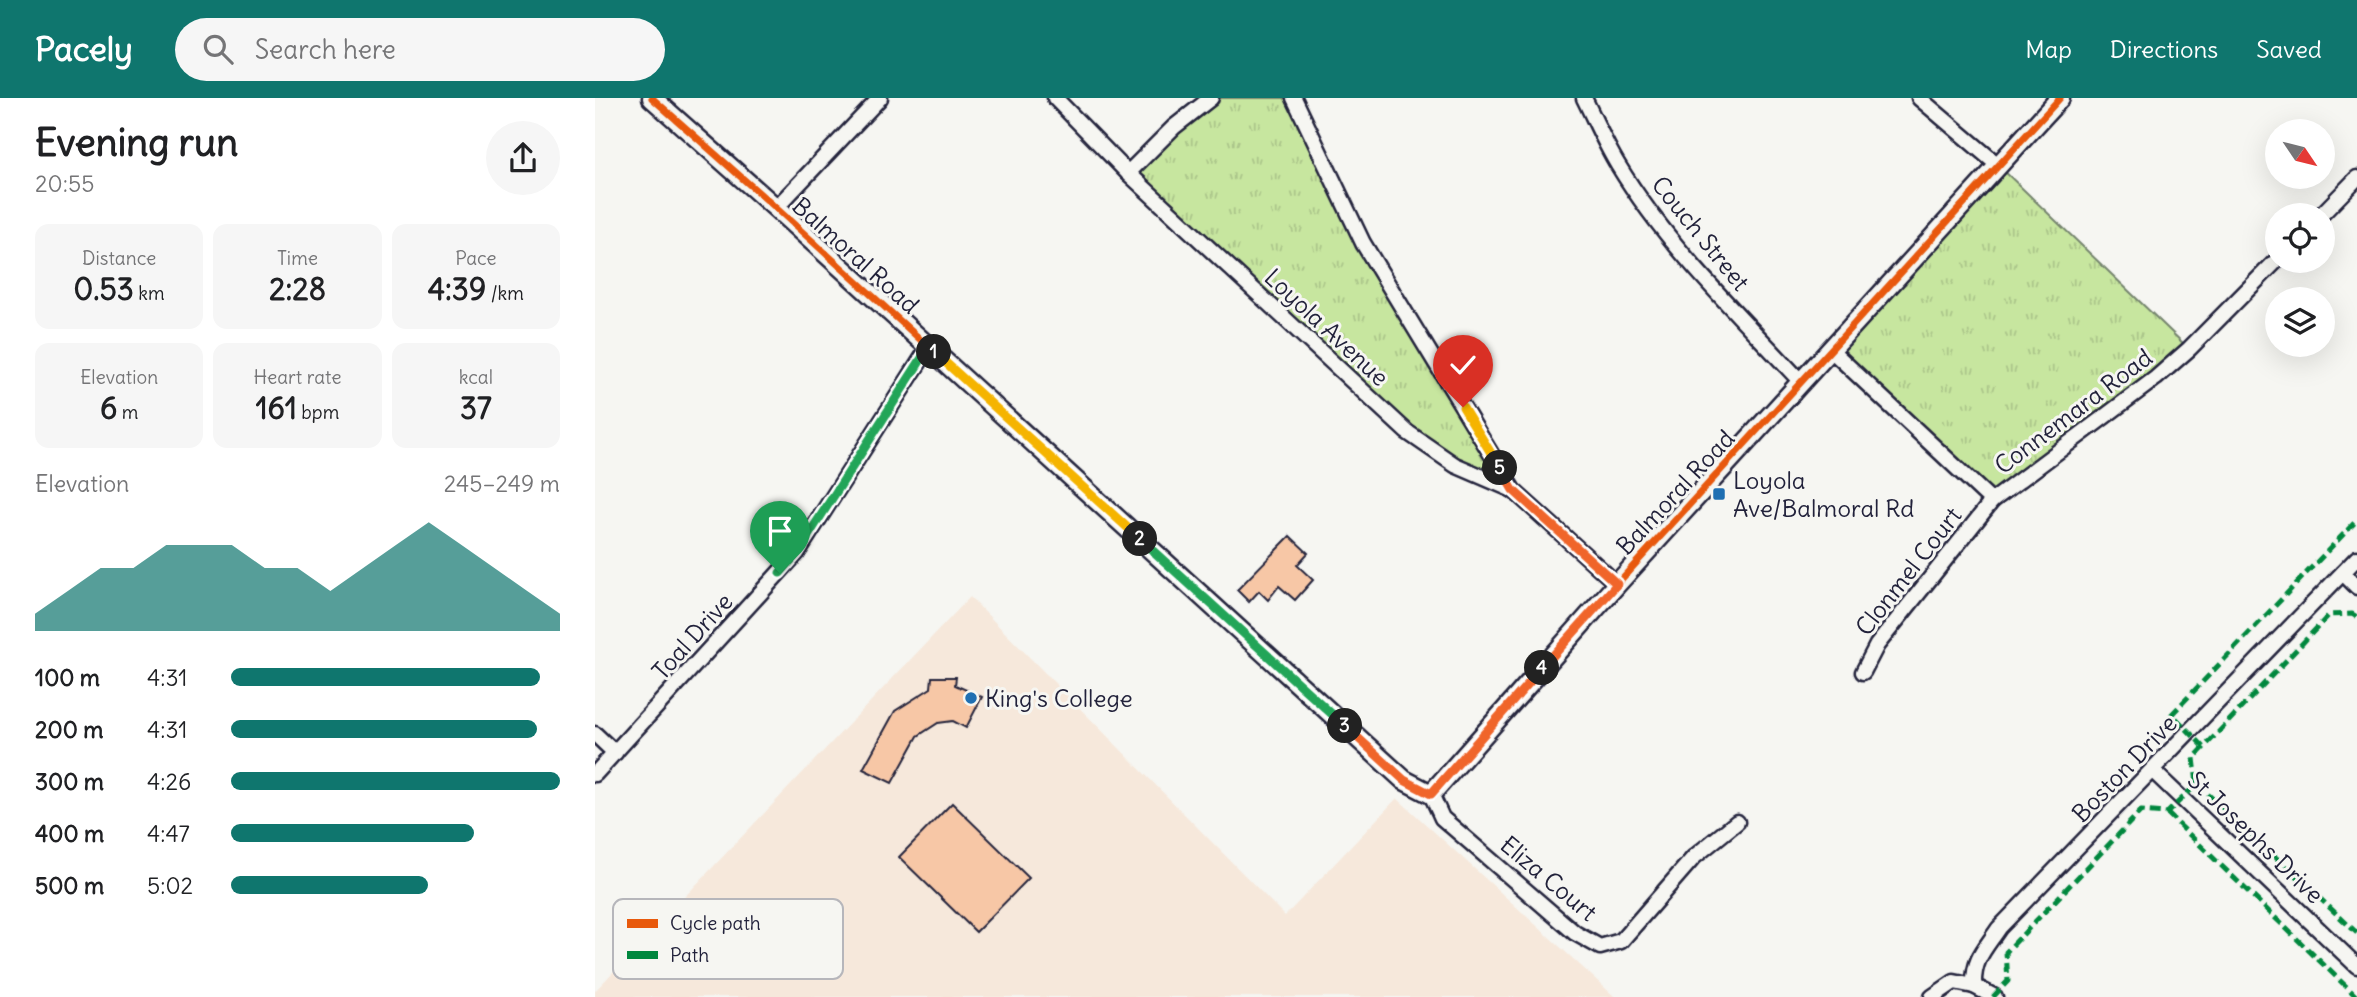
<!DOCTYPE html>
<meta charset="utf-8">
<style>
:root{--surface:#fff;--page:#f6f6f6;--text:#202124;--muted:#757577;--accent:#0f766e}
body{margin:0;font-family:Delius,sans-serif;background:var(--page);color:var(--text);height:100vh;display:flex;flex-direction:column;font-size:26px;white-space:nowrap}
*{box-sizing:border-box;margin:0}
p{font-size:23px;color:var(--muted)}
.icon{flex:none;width:38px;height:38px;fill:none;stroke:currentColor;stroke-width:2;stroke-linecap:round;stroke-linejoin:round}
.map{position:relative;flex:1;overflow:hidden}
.drawer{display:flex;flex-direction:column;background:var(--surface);width:595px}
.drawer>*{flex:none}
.needle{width:46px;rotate:125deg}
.buttons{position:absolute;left:1670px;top:21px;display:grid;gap:14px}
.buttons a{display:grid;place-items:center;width:70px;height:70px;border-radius:50%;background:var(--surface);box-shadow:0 7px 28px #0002;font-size:35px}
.pin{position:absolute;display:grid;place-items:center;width:60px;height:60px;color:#fff;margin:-72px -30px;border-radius:50% 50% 50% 0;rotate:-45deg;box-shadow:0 0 7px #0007}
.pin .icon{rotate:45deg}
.km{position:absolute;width:35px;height:35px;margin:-18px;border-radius:50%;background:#222;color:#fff;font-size:19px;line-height:35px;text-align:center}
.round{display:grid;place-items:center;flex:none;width:74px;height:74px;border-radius:37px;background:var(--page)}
.summary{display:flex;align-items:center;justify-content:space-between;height:119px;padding:0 35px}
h1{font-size:38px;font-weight:700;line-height:52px}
.figures{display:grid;grid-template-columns:repeat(3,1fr);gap:10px;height:119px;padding:7px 35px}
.figures div{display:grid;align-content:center;border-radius:14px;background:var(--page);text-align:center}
.figures b{font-size:30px;font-weight:700}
.figures small{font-size:19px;font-weight:400}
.figures p{font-size:19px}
.chart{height:196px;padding:14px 35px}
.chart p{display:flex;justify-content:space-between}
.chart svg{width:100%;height:126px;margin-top:7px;fill:var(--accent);opacity:.7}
ul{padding:0 35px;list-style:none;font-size:23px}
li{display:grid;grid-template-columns:112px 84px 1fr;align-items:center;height:52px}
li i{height:18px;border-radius:9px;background:var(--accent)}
header{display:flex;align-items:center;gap:42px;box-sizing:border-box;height:98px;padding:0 35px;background:var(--accent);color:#fff}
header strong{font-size:33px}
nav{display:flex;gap:38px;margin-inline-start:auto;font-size:24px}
.search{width:490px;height:63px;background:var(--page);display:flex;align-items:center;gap:18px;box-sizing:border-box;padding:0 24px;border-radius:38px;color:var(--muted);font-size:26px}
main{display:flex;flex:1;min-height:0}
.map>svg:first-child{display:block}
.built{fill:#f6e8db}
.grass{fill:url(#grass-tufts);stroke:#74846d;stroke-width:2}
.building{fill:#f7c7a6;stroke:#22223b;stroke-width:2}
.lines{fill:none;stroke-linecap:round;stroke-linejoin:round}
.minor-casing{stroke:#22223b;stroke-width:19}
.tertiary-casing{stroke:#22223b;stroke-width:23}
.minor{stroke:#f6f6f2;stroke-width:14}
.tertiary{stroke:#f6f6f2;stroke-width:18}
.quiet{stroke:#00873e;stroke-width:5;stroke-dasharray:10 5;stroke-linecap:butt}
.cycleway-casing{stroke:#f6f6f2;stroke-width:11}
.cycleway{stroke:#e8590c;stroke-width:7}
.split-1-casing{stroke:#fff;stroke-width:14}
.split-2-casing{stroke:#fff;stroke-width:14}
.split-3-casing{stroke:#fff;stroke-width:14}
.split-4-casing{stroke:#fff;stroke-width:14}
.split-5-casing{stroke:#fff;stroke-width:14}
.split-6-casing{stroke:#fff;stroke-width:14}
.split-1{stroke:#22a559;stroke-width:9}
.split-2{stroke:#f5b400;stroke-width:9}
.split-3{stroke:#22a559;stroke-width:9}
.split-4{stroke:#f0652b;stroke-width:9}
.split-5{stroke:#f0652b;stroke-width:9}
.split-6{stroke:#f5b400;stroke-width:9}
.poi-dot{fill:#1f6fb2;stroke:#f6f6f2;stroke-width:2.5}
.labels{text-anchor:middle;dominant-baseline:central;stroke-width:6;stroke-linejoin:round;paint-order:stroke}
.street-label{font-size:24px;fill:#22223b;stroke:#f6f6f2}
.poi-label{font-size:24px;fill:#22223b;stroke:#f6f6f2;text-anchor:start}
.key{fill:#f6f6f2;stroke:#b6b6bb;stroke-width:2}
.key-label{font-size:19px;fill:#22223b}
</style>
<header>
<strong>Pacely</strong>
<div class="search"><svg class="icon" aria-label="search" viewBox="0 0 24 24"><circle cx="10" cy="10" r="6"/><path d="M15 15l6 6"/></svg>Search here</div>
<nav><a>Map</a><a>Directions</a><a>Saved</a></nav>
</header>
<main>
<section class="drawer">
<div class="summary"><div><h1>Evening run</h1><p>20:55</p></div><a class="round"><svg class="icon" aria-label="share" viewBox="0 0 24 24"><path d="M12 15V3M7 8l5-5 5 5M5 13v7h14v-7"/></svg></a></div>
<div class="figures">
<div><p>Distance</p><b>0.53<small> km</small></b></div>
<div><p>Time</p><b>2:28</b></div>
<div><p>Pace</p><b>4:39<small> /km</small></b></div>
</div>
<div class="figures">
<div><p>Elevation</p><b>6<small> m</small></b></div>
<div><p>Heart rate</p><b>161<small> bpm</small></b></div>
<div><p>kcal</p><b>37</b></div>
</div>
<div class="chart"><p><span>Elevation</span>245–249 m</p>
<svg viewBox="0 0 160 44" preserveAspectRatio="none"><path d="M0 44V38L10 30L20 22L30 22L40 14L50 14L60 14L70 22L80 22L90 30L100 22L110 14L120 6L130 14L140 22L150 30L160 38V44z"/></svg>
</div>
<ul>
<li><b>100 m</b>4:31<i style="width:94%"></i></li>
<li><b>200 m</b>4:31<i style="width:93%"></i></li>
<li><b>300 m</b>4:26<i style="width:100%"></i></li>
<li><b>400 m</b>4:47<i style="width:74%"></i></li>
<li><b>500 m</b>5:02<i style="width:60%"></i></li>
</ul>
</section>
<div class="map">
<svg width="1762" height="899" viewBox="0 0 1762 899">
<defs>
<pattern id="grass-tufts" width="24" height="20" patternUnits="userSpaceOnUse" patternTransform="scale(1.75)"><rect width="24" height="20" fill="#c7e69f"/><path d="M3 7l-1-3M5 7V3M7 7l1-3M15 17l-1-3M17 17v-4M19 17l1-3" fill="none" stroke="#abc58a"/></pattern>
</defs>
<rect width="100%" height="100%" fill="#f6f6f2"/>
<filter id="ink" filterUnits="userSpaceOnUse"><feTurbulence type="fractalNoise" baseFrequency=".0143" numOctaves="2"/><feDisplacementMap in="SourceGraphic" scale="14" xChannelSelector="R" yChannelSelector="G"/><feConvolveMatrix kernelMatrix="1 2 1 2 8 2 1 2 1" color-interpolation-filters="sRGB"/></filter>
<g filter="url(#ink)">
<!-- built -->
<path class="built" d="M 375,499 L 690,818 L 802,700 L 1020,899 L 0,899 L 0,893 Z"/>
<!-- grass -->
<g class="grass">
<path d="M 616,0 L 699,0 L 768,145 L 918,392 L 812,334 L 533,75 Z"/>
<path d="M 1404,68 L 1594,251 L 1397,403 L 1236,252 Z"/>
</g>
<!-- building -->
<g class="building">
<path d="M 695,438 L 713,455 L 702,467 L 718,482 L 700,502 L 684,488 L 673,502 L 664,493 L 654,504 L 642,492 Z"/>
<path d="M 337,579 L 361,579 L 360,587 L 387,599 L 371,630 L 358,623 L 343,625 L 323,638 L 297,685 L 268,671 L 300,613 L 336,590 Z"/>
<path d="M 357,705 L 434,780 L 381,834 L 304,759 Z"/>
</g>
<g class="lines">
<defs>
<g id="minor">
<path d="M 460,0 L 533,75 L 812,334 L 860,367 L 918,392"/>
<path d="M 699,0 L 768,145 L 918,392 L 1022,486"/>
<path d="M 989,0 C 1000,22 1010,46 1023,67 C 1072,148 1143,216 1207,285"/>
<path d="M 1324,0 L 1404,68"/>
<path d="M 533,75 L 579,29 L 616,0"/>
<path d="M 181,110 L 285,0"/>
<path d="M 1726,117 L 1762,80"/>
<path d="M 1236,252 L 1397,403 L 1561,280 L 1594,251 L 1682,162"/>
<path d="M 1748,475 L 1762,489"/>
<path d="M 1268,574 L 1282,547 L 1397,403"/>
<path d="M 0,636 L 20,655"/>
<path d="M 1558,673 L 1762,868"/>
<path d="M 0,676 L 202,455 L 334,249"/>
<path d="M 836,696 L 847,720 L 980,835 L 1005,849 L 1026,843 L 1099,759 L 1142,724"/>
<path d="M 1379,888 L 1400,899"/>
<path d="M 1337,899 L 1359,884 L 1379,888 C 1378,861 1390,851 1404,830 L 1762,460"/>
</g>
<path id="tertiary" d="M 57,0 L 181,110 L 809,682 L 836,696 L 1022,486 L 1465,0"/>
</defs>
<!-- minor casing -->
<use href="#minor" class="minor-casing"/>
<!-- tertiary casing -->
<use href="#tertiary" class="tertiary-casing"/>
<!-- minor -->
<use href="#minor" class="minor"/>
<!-- tertiary -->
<use href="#tertiary" class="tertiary"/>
<!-- quiet -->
<g class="quiet">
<path d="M 1609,649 L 1577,616 L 1762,422"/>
<path d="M 1602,686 L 1762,835"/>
<path d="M 1572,715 L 1762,899"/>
<path d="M 1398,899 L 1413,883 L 1411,854 L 1546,713 L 1572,715 L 1602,686 L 1599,660 L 1734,517 L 1757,516 L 1762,519"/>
</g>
<defs>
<path id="cycleway" d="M 57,0 L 181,110 L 809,682 L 836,696 L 1022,486 L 1465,0"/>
</defs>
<!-- cycleway casing -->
<use href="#cycleway" class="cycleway-casing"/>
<!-- cycleway -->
<use href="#cycleway" class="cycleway"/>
</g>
</g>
<g class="lines" filter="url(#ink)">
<defs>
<path id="split-1" d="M 185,475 L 202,455 L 334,249 L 339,254"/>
<path id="split-2" d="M 339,254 L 545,441"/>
<path id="split-3" d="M 545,441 L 750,628"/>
<path id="split-4" d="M 750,628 L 809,682 L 836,696 L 947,570"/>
<path id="split-5" d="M 905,370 L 918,392 L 1022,486 L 947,570"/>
<path id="split-6" d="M 868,309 L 905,370"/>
</defs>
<!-- split-1 casing -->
<use href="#split-1" class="split-1-casing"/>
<!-- split-2 casing -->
<use href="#split-2" class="split-2-casing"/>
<!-- split-3 casing -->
<use href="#split-3" class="split-3-casing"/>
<!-- split-4 casing -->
<use href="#split-4" class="split-4-casing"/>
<!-- split-5 casing -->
<use href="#split-5" class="split-5-casing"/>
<!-- split-6 casing -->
<use href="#split-6" class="split-6-casing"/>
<!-- split-1 -->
<use href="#split-1" class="split-1"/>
<!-- split-2 -->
<use href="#split-2" class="split-2"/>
<!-- split-3 -->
<use href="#split-3" class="split-3"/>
<!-- split-4 -->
<use href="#split-4" class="split-4"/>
<!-- split-5 -->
<use href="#split-5" class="split-5"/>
<!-- split-6 -->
<use href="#split-6" class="split-6"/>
</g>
<!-- markers -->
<g class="poi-dot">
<rect x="1117" y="389" width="14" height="14" rx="3.5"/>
<circle cx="376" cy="600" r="7"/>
</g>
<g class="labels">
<!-- street labels -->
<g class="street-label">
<text transform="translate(1106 135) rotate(51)">Couch Street</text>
<text transform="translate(261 157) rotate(42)">Balmoral Road</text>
<text transform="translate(732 229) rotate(43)">Loyola Avenue</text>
<text transform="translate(1478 313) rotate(-37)">Connemara Road</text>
<text transform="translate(1080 394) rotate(-47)">Balmoral Road</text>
<text transform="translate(1313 473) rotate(-52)">Clonmel Court</text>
<text transform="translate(97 538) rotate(-48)">Toal Drive</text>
<text transform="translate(1529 670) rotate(-46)">Boston Drive</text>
<text transform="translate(1661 739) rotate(44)">St Josephs Drive</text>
<text transform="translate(954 780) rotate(40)">Eliza Court</text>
</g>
<!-- poi labels -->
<g class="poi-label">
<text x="1138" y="382">Loyola<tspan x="1138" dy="28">Ave/Balmoral Rd</tspan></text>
<text x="390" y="600">King's College</text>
</g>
</g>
<!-- legend -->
<rect x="18" y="801" width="230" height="80" rx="10" class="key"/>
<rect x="32" y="821" width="31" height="9" fill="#e8590c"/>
<rect x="32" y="853" width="31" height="8" fill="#00873e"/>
<g class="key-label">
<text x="75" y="832">Cycle path</text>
<text x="75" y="864">Path</text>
</g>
</svg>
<div class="buttons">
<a><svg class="needle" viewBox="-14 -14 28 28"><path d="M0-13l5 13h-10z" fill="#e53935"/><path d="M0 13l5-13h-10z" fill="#757577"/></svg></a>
<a><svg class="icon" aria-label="locate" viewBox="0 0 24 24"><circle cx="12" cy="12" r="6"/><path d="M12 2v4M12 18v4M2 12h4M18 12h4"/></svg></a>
<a><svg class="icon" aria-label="layers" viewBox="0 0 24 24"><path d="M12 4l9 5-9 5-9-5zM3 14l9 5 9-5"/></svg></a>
</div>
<div class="pin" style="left:185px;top:475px;background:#1e9e55"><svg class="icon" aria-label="arrive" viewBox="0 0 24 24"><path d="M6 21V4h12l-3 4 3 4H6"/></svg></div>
<div class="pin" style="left:868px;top:309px;background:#d93025"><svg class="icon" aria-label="check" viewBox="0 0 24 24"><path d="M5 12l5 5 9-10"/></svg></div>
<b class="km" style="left:339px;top:254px">1</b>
<b class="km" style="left:545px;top:441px">2</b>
<b class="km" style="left:750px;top:628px">3</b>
<b class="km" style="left:947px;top:570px">4</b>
<b class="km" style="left:905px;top:370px">5</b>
</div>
</main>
